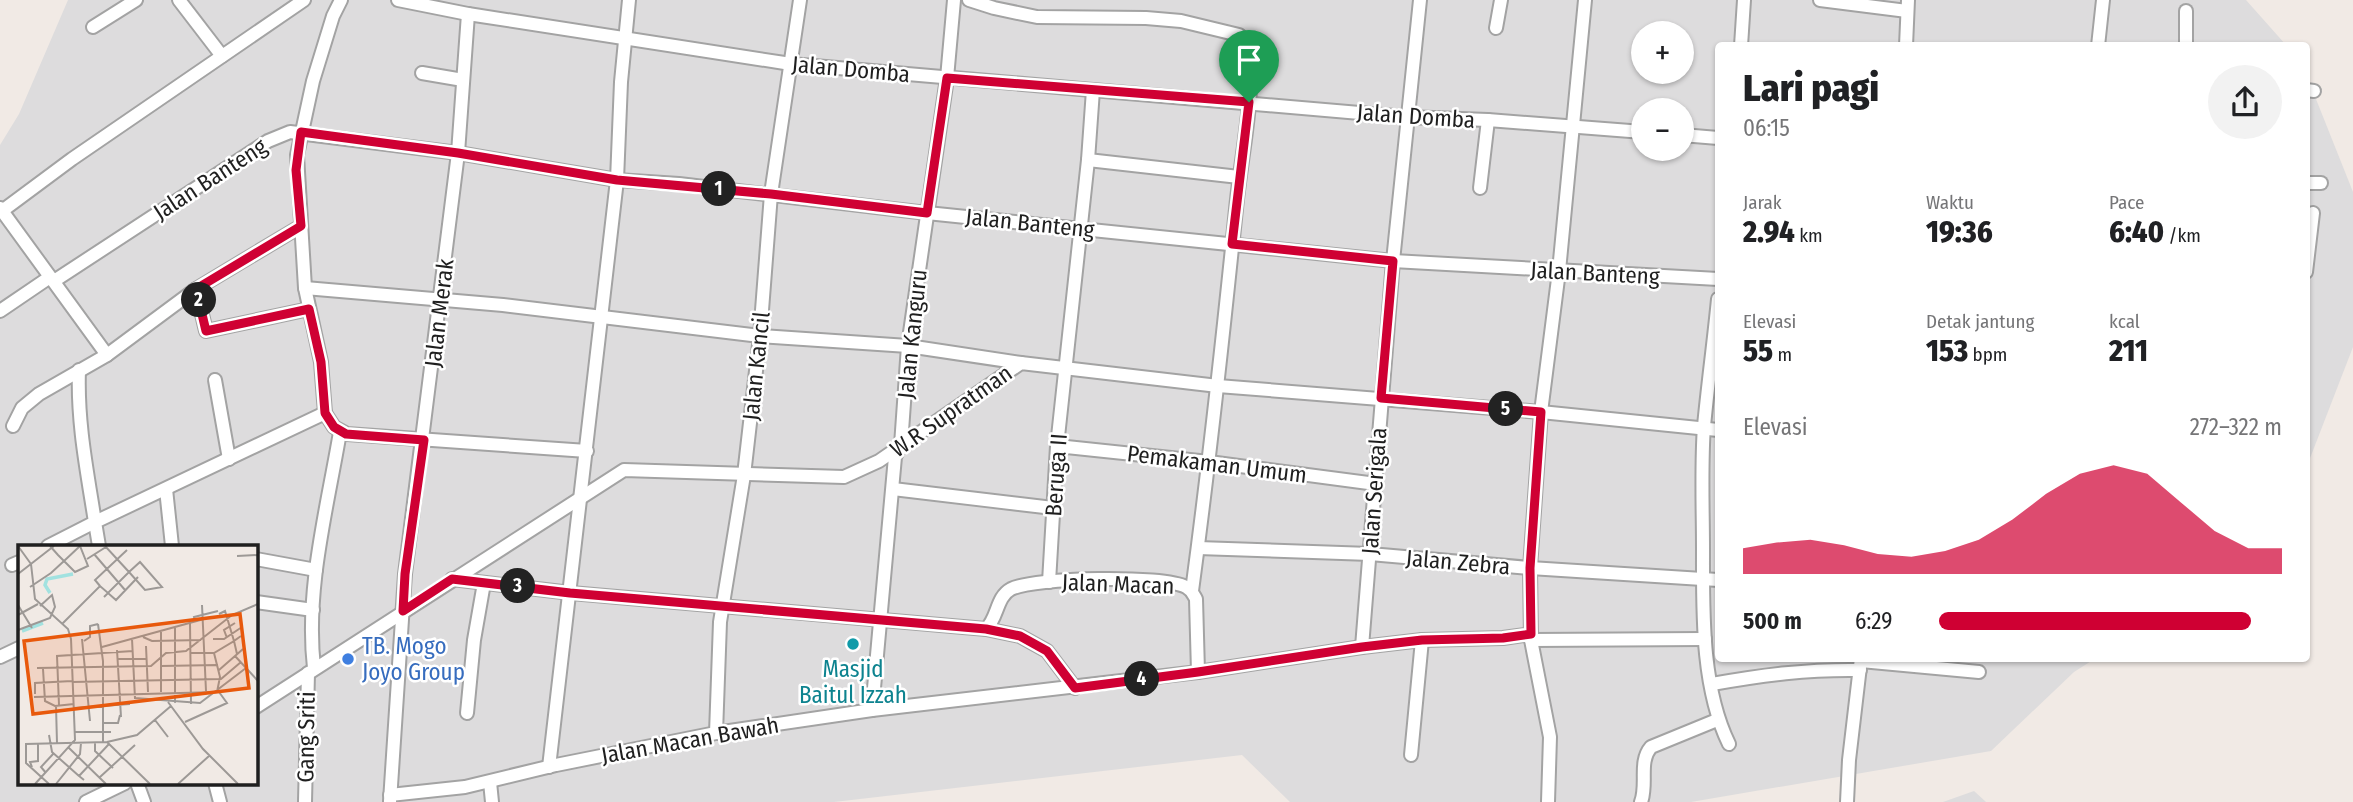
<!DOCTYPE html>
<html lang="id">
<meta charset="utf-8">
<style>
:root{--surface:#fff;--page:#f2f2f2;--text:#202124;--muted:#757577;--accent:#cf0033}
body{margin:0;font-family:"Fira Sans Condensed",sans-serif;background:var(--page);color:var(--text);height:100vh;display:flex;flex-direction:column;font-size:26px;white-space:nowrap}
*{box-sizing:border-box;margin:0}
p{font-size:23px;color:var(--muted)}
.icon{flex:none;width:38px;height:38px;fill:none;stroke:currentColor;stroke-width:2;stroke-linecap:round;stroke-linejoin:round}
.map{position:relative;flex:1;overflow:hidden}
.details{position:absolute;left:1715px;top:42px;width:595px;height:620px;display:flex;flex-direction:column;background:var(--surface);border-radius:7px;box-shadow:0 2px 5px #0004}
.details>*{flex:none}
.controls{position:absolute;left:1631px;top:21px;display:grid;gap:14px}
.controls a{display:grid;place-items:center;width:63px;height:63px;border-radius:50%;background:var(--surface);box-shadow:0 2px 5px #0004;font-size:35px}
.pin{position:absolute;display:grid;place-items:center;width:60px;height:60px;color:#fff;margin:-72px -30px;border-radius:50% 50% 50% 0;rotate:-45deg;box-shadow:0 0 7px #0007}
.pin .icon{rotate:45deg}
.km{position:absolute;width:35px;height:35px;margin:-18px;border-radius:50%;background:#222;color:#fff;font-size:19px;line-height:35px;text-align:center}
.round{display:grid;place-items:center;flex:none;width:74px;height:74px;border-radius:37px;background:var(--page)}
.summary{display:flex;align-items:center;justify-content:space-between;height:119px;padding:0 28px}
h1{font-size:38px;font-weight:800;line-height:52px}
.stats{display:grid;grid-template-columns:repeat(3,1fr);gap:10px;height:119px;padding:7px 28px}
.stats div{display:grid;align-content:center}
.stats b{font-size:30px;font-weight:800}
.stats small{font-size:19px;font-weight:400}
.stats p{font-size:19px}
.chart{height:196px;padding:14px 28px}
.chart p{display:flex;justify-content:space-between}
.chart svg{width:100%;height:126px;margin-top:7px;fill:var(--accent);opacity:.7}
ul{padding:0 28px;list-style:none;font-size:23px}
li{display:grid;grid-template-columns:112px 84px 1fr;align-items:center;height:52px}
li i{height:18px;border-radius:9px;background:var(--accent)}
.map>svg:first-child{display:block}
.residential{fill:#dddcdd;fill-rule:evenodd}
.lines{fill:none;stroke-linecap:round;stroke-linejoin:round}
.minor-casing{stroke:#a3a3a3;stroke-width:16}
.minor{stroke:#fff;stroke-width:12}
.route-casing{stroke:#fff;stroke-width:14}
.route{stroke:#cf0033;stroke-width:9}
.culture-dot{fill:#0f9aa8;stroke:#fff;stroke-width:2.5}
.shop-dot{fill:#3f7fe0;stroke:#fff;stroke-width:2.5}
.labels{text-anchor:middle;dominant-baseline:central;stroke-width:5;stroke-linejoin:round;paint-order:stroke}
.street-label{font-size:23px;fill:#1f1f1f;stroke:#fff}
.shop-label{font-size:23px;fill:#366cbe;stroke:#fff;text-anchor:start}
.culture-label{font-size:23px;fill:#0d838f;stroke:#fff}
.inset-river{fill:none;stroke:#a2e2e0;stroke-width:3.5}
.inset-road{fill:none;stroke:#9d9996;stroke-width:2}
.view{fill:#e8590c;fill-opacity:0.15;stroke:#e8590c;stroke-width:3.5}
.inset-edge{fill:none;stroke:#1f1f1f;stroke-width:3.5}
</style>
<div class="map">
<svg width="2353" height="802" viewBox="0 0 2353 802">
<rect width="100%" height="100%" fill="#f1eae5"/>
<!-- residential -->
<g class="residential">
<path d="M 68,0 L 2246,0 L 2286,45 L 1718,46 L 1718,658 L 2096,658 L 2074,672 L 1991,751 L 1691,802 L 1290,802 L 1242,755 L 834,802 L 0,802 L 0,145 L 19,114 ZM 1643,33 L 1682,33 L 1682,72 L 1643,72 ZM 1643,110 L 1682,110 L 1682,149 L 1643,149 ZM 19,546 L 256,546 L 256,783 L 19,783 Z"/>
<path d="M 2306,74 L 2353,192 L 2353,347 L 2307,466 Z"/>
<path d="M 1974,791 L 1986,802 L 1943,802 Z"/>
</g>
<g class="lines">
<defs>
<g id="minor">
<path d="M 179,0 L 222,56"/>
<path d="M 398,0 L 468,14 L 791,64 L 1406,117 L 1488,120 L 1643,132"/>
<path d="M 969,0 L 994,8 L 1037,17 L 1146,18 L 1181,21 L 1239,35 L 1249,45 C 1255,99 1241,155 1236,209 C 1223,337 1209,464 1192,591"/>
<path d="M 1820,0 L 1907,11"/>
<path d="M 93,27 L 136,0"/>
<path d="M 1496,28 L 1501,0"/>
<path d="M 1741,46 L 1744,0"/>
<path d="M 1906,46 L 1908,0"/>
<path d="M 2098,46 L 2103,0"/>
<path d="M 2186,46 L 2186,11"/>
<path d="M 422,73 L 463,80"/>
<path d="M 2306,90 L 2314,91"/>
<path d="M 1682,135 L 1718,138"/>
<path d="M 1088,160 L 1239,177"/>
<path d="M 2306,183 L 2321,183"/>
<path d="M 1480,188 L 1488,120"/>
<path d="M 0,208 L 107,355"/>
<path d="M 2,211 L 72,159 L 304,0"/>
<path d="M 2306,272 L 2313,213"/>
<path d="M 54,281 L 268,141 L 290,132 L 458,153 L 617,180 L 679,184 L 927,213 L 1393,261 L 1718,279"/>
<path d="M 305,288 L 503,305 L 760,336 L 908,346 L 1021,363"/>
<path d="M 196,289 L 206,331 L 309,309"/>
<path d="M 1718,299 C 1714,341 1708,384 1704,426 C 1701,467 1703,509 1703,549 C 1703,611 1701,687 1729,744"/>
<path d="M 0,311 L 50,277"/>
<path d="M 215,380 L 229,459"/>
<path d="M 325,413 L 321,362 L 305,288 L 297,155 L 313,81 L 333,16 L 341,0"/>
<path d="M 13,426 L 22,408 L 39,394 L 107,355 L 196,289 L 301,226"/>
<path d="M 1057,446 L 1209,462 L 1376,484"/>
<path d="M 166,489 L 172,546"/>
<path d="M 893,489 L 1053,508"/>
<path d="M 48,546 L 95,522 C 87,471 77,422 79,370"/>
<path d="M 99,546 L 95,522 L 325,413 L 334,427 L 347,434 L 587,451"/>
<path d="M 1198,548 L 1370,554 L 1530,568 L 1718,580"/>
<path d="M 256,559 L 316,570"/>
<path d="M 12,565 L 19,562"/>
<path d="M 452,579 L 571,593 L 986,629 L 1020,636 L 1047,651 L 1075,688"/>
<path d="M 1049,582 L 1057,446 L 1088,160 L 1093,90"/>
<path d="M 256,602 L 313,610"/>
<path d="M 986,629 C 998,618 996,597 1011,589 C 1035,577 1163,575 1186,587 C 1192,590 1193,594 1196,599 L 1198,672"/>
<path d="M 1531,640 L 1705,639"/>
<path d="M 1362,647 L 1393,261 L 1420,0"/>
<path d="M 0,657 L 19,648"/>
<path d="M 1861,661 L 1979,672"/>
<path d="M 314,668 C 305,590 327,509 340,432"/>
<path d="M 1712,684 C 1763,675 1808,669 1860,670"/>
<path d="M 256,707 L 624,470 L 844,477 L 879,461 L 1021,363 L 1218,386 L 1541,412 L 1718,430"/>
<path d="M 872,710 L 895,457 L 901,445 L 908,346 L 947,78 L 954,0"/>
<path d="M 467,713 L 474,640 L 484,583"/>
<path d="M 716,733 L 720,622 L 744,475 L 760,336 L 771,194 L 800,0"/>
<path d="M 1411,755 L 1422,640"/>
<path d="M 549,767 L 617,180 L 621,82 L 629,0"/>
<path d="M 490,782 L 492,802"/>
<path d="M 137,783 L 144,802"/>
<path d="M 215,783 L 220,802"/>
<path d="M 390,795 L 465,787 L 556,765 L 716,733 L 872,710 L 1198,672 L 1362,647 L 1422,640 L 1503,638 L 1531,634"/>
<path d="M 390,801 L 405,574 L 458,153 L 468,14"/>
<path d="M 86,802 L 125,783"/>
<path d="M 305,802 L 308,673"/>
<path d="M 1548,802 L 1550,737 L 1531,640 L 1530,568 L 1541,412 L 1559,271 L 1585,0"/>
<path d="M 1641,802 C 1648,784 1638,762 1651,747 L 1717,720"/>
<path d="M 1847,802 L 1849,760 L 1861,658"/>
</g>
</defs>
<!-- minor casing -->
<use href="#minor" class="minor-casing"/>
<!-- minor -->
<use href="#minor" class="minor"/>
</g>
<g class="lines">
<defs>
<path id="route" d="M 947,78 L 1249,102 L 1232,244 L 1393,261 L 1381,398 L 1541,412 L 1530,568 L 1531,634 L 1503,638 L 1422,640 L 1362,647 L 1198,672 L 1075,688 L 1047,651 L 1020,636 L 986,629 L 570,593 L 452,579 L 403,611 L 405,574 L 424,440 L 346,434 L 334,427 L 325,413 L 321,362 L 309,309 L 206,331 L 196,289 L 301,226 L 296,170 L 301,132 L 458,153 L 617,180 L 771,194 L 927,213 Z"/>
</defs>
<!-- route casing -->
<use href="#route" class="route-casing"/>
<!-- route -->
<use href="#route" class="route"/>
</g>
<!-- markers -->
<circle class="culture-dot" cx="853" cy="644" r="7"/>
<circle class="shop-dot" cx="348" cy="659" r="7"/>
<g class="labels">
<!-- street labels -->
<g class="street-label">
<text transform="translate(851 69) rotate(5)">Jalan Domba</text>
<text transform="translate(1416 116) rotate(4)">Jalan Domba</text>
<text transform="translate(210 179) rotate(-33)">Jalan Banteng</text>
<text transform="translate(1030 223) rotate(6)">Jalan Banteng</text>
<text transform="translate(1595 273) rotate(3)">Jalan Banteng</text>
<text transform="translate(439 313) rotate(-83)">Jalan Merak</text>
<text transform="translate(912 334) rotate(-84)">Jalan Kanguru</text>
<text transform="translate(756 366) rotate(-84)">Jalan Kancil</text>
<text transform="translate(951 411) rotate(-35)">W.R Supratman</text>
<text transform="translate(1217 464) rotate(7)">Pemakaman Umum</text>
<text transform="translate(1056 475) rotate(-86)">Beruga II</text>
<text transform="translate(1374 491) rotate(-86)">Jalan Serigala</text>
<text transform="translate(1458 562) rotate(5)">Jalan Zebra</text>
<text transform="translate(1118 584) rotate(2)">Jalan Macan</text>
<text transform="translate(306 737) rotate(-89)">Gang Sriti</text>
<text transform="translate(690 740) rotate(-10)">Jalan Macan Bawah</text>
</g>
<!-- shop labels -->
<g class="shop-label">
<text x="362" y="646">TB. Mogo<tspan x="362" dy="26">Joyo Group</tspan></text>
</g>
<!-- culture labels -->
<g class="culture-label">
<text x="853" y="669">Masjid<tspan x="853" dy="26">Baitul Izzah</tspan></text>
</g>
</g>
<!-- overview -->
<g transform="translate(18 545)">
<rect width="240" height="240" fill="#f1eae5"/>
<path class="inset-river" d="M 32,48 L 27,40 L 29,34 L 55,29M 4,86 L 25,78"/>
<path class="inset-road" d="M 0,1 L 13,19 L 17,54 L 50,84 L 53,94 L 57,195 L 17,239M 76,9 L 107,45M 219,11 L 240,10M 0,29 L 36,1M 82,41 L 77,35 L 109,5M 12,42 L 33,28 L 46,16 L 62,1 L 70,21 L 57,27 L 40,10 L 32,1M 86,52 L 90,48 L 98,55 L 120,32M 0,60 L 14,83M 184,60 L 188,146M 0,70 L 20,59M 177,76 L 176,72 L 200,66M 172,78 L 173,159M 44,79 L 82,41 L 90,48 L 111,27 L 122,17 L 144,42 L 127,45 L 111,27 L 88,2 L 69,14M 80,79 L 85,116 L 85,197M 157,83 L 157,158M 0,85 L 32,73 L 37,62 L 34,50 L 22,61M 143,87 L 143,147M 125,92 L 134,96 L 183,95M 209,93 L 206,85 L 217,78M 64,94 L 72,176M 114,94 L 117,153 L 182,158 L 228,123M 195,94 L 206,94 L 224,82M 66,96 L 72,92 L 72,81 L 80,79M 128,101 L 130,147M 84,102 L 186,74M 99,105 L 103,172M 172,108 L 196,108 L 216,96 L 207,66 L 201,69M 219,109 L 216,96 L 223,91M 217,111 L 240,136M 99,114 L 129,114M 143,121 L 200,120M 19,123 L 133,121 L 148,108 L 168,106 L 214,70 L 240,59M 25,124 L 27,156 L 37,161 L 56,159M 201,125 L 225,104M 54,137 L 203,134 L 223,117M 17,149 L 17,138 L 54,136M 16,152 L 199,147 L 202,132 L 196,108M 150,157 L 185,204 L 220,239M 41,160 L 39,111 L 115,106M 38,161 L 39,198M 56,163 L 112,159M 137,175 L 150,192M 167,177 L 209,158 L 201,147M 86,178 L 100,178 L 102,170M 57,187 L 93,187M 31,190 L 34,207 L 61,231M 77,197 L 77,206 L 95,223M 89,197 L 119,190 L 153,161M 51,203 L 88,239M 14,222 L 12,217 L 20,216 L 20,199M 28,228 L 23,222 L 36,208M 82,232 L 117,200M 66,235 L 61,231 L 91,199M 31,239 L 8,218 L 8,199 L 89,197 L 132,239M 38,239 L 62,209 L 63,198M 160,239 L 191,211"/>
<path class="view" d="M 222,69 L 231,143 L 15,169 L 6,96 Z"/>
<rect width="240" height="240" class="inset-edge"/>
</g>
</svg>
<div class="controls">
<a>+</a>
<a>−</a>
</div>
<div class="pin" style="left:1249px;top:102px;background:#1e9e55"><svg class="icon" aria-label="arrive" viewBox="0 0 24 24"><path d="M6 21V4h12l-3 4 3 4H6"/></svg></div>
<b class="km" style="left:719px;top:189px">1</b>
<b class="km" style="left:199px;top:300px">2</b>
<b class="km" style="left:518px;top:586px">3</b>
<b class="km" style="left:1142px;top:679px">4</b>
<b class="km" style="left:1506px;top:409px">5</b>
<section class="details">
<div class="summary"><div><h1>Lari pagi</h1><p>06:15</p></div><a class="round"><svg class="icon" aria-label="share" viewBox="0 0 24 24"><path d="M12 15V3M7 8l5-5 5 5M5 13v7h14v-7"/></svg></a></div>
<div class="stats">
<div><p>Jarak</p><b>2.94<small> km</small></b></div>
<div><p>Waktu</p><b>19:36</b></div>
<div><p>Pace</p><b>6:40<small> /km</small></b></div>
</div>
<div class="stats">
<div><p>Elevasi</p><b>55<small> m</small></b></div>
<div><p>Detak jantung</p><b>153<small> bpm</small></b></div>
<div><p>kcal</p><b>211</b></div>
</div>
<div class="chart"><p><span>Elevasi</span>272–322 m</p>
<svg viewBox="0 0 160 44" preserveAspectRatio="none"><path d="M0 44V35L10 33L20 32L30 34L40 37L50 38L60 36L70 32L80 25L90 16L100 9L110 6L120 9L130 19L140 29L150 35L160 35V44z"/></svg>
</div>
<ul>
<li><b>500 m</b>6:29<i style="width:91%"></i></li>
</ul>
</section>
</div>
